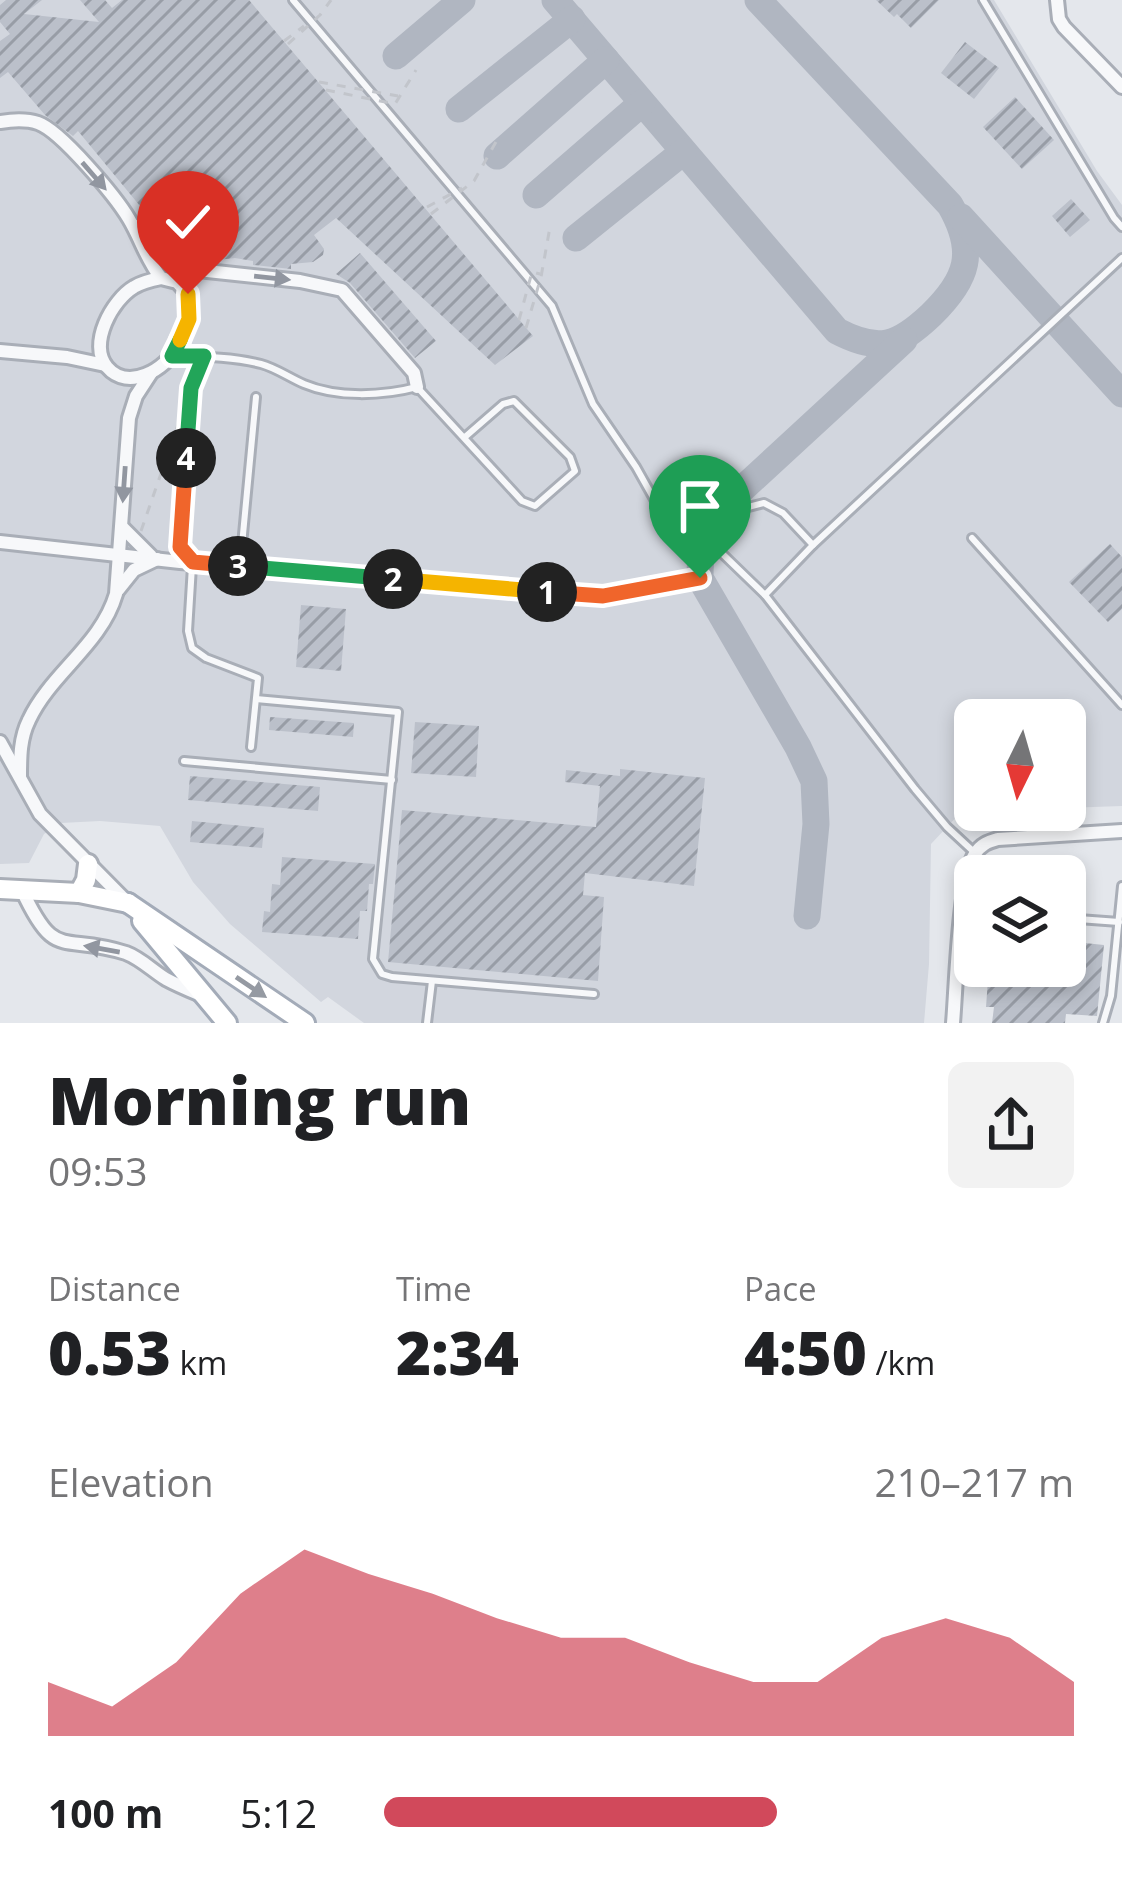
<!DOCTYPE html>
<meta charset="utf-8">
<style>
:root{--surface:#fff;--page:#f2f2f2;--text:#202124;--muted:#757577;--accent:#d1495b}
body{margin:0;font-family:"Open Sans",sans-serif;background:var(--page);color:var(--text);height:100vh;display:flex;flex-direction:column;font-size:45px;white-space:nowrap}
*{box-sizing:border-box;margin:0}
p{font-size:39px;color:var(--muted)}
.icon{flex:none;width:66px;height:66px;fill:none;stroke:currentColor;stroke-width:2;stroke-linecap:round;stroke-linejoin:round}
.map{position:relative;height:1023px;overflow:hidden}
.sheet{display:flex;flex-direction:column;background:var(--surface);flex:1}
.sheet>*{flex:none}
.needle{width:78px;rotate:185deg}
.fabs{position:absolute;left:954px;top:699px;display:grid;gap:24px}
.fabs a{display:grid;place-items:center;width:132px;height:132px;border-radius:18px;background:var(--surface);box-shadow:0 6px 18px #0003;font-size:60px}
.pin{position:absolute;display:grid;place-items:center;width:102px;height:102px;color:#fff;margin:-123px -51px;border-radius:50% 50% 50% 0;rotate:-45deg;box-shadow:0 0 12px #0007}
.pin .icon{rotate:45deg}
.km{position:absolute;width:60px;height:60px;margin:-30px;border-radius:50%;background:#222;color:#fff;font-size:33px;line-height:60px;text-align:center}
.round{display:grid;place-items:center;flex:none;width:126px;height:126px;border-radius:18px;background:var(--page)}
.summary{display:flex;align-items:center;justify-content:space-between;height:204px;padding:0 48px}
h1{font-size:66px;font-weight:800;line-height:90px}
.metrics{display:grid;grid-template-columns:repeat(3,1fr);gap:18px;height:204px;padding:12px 48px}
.metrics div{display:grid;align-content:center}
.metrics b{font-size:60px;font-weight:800}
.metrics small{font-size:33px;font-weight:400}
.metrics p{font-size:33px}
.chart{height:336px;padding:24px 48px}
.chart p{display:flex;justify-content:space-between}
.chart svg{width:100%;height:216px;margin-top:12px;fill:var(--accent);opacity:.7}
ul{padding:0 48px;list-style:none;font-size:39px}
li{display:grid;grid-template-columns:192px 144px 1fr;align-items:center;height:90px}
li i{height:30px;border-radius:15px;background:var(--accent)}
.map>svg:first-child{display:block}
.built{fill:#d2d6de}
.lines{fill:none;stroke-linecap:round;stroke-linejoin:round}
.taxiway{stroke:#b0b6c1;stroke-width:27}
.building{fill:url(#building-hatch)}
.lane-casing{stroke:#a9aeb7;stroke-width:12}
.street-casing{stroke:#a9aeb7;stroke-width:18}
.secondary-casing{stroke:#a9aeb7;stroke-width:24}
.primary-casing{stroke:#a3abb8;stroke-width:24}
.path{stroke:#c2c5cb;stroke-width:3;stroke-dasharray:9 9;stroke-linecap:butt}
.lane{stroke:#f7f8fa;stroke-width:6}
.street{stroke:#f7f8fa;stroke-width:12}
.secondary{stroke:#fff;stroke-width:18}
.primary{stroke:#fff;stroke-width:18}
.path-bridge{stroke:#c2c5cb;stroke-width:3;stroke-dasharray:9 9;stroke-linecap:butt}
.oneway{fill:#9196a0}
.oneway2{fill:#959aa2}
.split-1-casing{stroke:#fff;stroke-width:24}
.split-2-casing{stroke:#fff;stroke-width:24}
.split-3-casing{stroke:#fff;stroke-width:24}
.split-4-casing{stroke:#fff;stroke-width:24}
.split-5-casing{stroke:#fff;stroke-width:24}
.split-6-casing{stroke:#fff;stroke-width:24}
.split-1{stroke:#f0652b;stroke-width:15}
.split-2{stroke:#f5b400;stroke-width:15}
.split-3{stroke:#22a559;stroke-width:15}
.split-4{stroke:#f0652b;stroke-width:15}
.split-5{stroke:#22a559;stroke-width:15}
.split-6{stroke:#f5b400;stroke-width:15}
</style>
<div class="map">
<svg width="1122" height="1023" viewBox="0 0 1122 1023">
<defs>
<pattern id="building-hatch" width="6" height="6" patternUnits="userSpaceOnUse" patternTransform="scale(3)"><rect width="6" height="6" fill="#bbc0ca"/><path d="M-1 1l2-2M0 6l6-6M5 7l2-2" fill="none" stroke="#989da6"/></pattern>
</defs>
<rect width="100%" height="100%" fill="#e4e7ec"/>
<!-- built -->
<path class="built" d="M 0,0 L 994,0 L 1097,171 L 1122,205 L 1122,806 L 1065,808 L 1065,720 L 975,720 L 975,810 L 1003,810 L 962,811 L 931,844 L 929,964 L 924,1023 L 364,1023 L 328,997 L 321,1002 L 230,924 L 193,882 L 160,826 L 100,821 L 61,823 L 44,834 L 29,863 L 0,864 Z"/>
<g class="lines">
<!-- taxiway -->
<g class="taxiway">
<path d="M 555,0 L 837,331 C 879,353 898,346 931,315 C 968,279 977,252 950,205 L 758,0"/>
<path d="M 396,56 L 462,0"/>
<path d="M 459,109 L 572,19"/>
<path d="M 497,156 L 606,60"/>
<path d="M 536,195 L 642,103"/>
<path d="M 961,217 L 1122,394"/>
<path d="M 576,238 L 683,152"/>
<path d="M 807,916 L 816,824 L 814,781 L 798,747 L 700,578 C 700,554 703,538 713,516 L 904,340"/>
</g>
</g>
<!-- building -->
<g class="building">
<path d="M 6,0 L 42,0 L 24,14 L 99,22 L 80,0 L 105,0 L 112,8 L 122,0 L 249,0 L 533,336 L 495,365 L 336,218 L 314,235 L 324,249 L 323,255 L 313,262 L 291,264 L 291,269 L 253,265 L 253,261 L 235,258 L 209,261 L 183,258 L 169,245 L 159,229 L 78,131 L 73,136 L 45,115 L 8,72 L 0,78 L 0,41 L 10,34 L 0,22 L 0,5 Z"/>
<path d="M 876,0 L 939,0 L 911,28 L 897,14 L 894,17 Z"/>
<path d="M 965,42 L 999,68 L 974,99 L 941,73 Z"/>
<path d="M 1015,97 L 1054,140 L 1022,169 L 983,127 Z"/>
<path d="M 1071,199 L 1090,220 L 1070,237 L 1052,216 Z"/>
<path d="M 360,253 L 436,341 L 415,358 L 350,283 L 336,274 Z"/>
<path d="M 1110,544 L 1122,557 L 1122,609 L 1108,622 L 1069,582 Z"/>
<path d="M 301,605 L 346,609 L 341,671 L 296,667 Z"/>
<path d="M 270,717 L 354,723 L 353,737 L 269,730 Z"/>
<path d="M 415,722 L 479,726 L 476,777 L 411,773 Z"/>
<path d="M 620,769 L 705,778 L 694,886 L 585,873 L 583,895 L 604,897 L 598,981 L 388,962 L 402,810 L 596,827 L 600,786 L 565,782 L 566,770 L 620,776 Z"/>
<path d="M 190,776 L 320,787 L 318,811 L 188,800 Z"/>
<path d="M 192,821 L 264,828 L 262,848 L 190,842 Z"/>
<path d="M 282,857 L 375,864 L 373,884 L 369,884 L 367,911 L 360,911 L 358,939 L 262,932 L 264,911 L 270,912 L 272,884 L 280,885 Z"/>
<path d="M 1065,941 L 1104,945 L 1097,1016 L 1066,1014 L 1065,1023 L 992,1023 L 994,1007 L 986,1007 L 989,966 L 1065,966 Z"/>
</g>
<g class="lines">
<defs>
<g id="lane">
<path d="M 293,0 L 552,306 L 593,404 L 636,467 L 659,508 L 677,515 L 713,516 L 764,503 L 783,513 L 813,545"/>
<path d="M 983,0 L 1114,218 L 1122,227"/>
<path d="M 176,356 C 204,356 234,357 261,364 C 276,368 290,378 304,384 C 337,398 383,396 417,387 L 522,501 L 535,506 L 575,471 L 570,457 L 514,401 L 503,404 L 465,437"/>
<path d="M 704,536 L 765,595 L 915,789 L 947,827 L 975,853"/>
<path d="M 972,538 L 1122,705"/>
<path d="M 192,566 L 188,631 L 192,648 L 206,658 L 258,678 L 251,747"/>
<path d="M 240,566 L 256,397"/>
<path d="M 388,578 L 603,596 L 700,578"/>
<path d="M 765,595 L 813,545 L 1122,258"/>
<path d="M 256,699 L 398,712 L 373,959 L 382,974 L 392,977 L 594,994"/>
<path d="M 184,761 L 392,780"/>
<path d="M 1065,918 L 1119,922"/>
<path d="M 427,1023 L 432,981"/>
<path d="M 1103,1023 L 1111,996 L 1122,886"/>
</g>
<g id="street">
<path d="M 1057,0 L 1059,19 L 1064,27 L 1122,87"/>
<path d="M 0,122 C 12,120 26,119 38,123 C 61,131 116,197 129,219 C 141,239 146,259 161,278"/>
<path d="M 133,225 C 156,237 157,255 179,268 L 300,281 L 342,290 L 414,373 L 417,387"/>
<path d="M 161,278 L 177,282 L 188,294 C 193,313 186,329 177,347 C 166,369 128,392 107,367 C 88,344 112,300 134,287 C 142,282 151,280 161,278 Z"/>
<path d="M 0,351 L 67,357 L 105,365"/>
<path d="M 122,527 L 151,556"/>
<path d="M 0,542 L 180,562 L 386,578"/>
<path d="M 118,590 L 134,570 L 157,559"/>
<path d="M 0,742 L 40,814 L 125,900"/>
<path d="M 20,776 C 20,757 20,738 29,720 C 51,673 101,645 116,594 L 129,418 L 136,396 L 151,373"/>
<path d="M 21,888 C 56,964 61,932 126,953 C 140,958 153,971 166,979 C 177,985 189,990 201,995"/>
<path d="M 953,1023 C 956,990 959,876 975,854 C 981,844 988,842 998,839 L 1122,831"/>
</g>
<g id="secondary">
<path d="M 0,889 L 79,893 L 128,903"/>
<path d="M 79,893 L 86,880 L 88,864"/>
</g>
<g id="primary">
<path d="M 128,903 L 305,1023"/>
<path d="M 142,921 L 227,1023"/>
</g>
</defs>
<!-- lane casing -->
<use href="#lane" class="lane-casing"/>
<!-- street casing -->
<use href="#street" class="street-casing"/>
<!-- secondary casing -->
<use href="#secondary" class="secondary-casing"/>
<!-- primary casing -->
<use href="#primary" class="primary-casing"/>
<!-- path -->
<g class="path">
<path d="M 141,531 L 189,393"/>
<path d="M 183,553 L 180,547 L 191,388 L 199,367"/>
</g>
<!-- lane -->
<use href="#lane" class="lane"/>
<!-- street -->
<use href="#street" class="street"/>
<!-- secondary -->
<use href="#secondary" class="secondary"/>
<!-- primary -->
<use href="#primary" class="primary"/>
<!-- path-bridge -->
<g class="path-bridge">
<path d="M 284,41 L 304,26"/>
<path d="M 288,44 L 320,15 L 331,0"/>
<path d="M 319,82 L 398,96"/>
<path d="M 326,90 L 395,104 L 416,70"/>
<path d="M 427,207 L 462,188"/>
<path d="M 431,214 L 474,181 L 497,140"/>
<path d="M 519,320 L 532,272 L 540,274"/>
<path d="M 526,328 L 541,277 L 550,227"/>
</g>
</g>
<!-- one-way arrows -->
<defs><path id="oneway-solid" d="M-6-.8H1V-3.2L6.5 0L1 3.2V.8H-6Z" transform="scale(3)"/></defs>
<g class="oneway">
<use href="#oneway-solid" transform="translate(94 176) rotate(49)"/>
<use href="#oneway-solid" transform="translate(272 278) rotate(6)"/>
<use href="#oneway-solid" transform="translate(124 484) rotate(94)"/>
<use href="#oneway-solid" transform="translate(102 949) rotate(-170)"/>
</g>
<use class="oneway2" href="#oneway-solid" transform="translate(251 987) rotate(34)"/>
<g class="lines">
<defs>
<path id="split-1" d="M 547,592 L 603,596 L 700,578"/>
<path id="split-2" d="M 393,579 L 547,592"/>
<path id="split-3" d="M 238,566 L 393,579"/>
<path id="split-4" d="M 186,458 L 180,547 L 193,562 L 238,566"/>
<path id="split-5" d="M 180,340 L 172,356 L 204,356 L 191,388 L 186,458"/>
<path id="split-6" d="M 180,340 L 189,319 L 188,294"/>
</defs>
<!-- split-1 casing -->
<use href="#split-1" class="split-1-casing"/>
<!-- split-2 casing -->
<use href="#split-2" class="split-2-casing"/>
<!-- split-3 casing -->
<use href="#split-3" class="split-3-casing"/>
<!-- split-4 casing -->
<use href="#split-4" class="split-4-casing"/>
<!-- split-5 casing -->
<use href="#split-5" class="split-5-casing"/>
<!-- split-6 casing -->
<use href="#split-6" class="split-6-casing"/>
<!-- split-1 -->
<use href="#split-1" class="split-1"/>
<!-- split-2 -->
<use href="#split-2" class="split-2"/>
<!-- split-3 -->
<use href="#split-3" class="split-3"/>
<!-- split-4 -->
<use href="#split-4" class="split-4"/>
<!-- split-5 -->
<use href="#split-5" class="split-5"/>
<!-- split-6 -->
<use href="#split-6" class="split-6"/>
</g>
</svg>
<div class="fabs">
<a><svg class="needle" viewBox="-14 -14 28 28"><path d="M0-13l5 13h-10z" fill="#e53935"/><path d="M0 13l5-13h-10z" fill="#757577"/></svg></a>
<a><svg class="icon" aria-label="layers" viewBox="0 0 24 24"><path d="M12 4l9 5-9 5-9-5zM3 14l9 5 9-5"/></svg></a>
</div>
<div class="pin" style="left:700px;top:578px;background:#1e9e55"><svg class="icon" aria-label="arrive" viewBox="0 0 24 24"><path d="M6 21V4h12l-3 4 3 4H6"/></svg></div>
<div class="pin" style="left:188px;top:294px;background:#d93025"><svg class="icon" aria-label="check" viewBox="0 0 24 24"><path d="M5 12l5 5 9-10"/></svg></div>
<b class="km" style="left:547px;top:592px">1</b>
<b class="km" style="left:393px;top:579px">2</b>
<b class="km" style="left:238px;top:566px">3</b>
<b class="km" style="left:186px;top:458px">4</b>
</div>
<section class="sheet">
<div class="summary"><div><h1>Morning run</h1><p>09:53</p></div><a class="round"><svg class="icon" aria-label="share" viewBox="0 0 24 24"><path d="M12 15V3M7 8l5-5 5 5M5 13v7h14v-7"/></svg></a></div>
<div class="metrics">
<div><p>Distance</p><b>0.53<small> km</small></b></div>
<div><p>Time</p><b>2:34</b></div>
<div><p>Pace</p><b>4:50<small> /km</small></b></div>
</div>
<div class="chart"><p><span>Elevation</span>210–217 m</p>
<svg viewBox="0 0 160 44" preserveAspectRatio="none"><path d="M0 44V33L10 38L20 29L30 15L40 6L50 11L60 15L70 20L80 24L90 24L100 29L110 33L120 33L130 24L140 20L150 24L160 33V44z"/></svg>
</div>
<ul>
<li><b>100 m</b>5:12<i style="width:57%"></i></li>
</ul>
</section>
